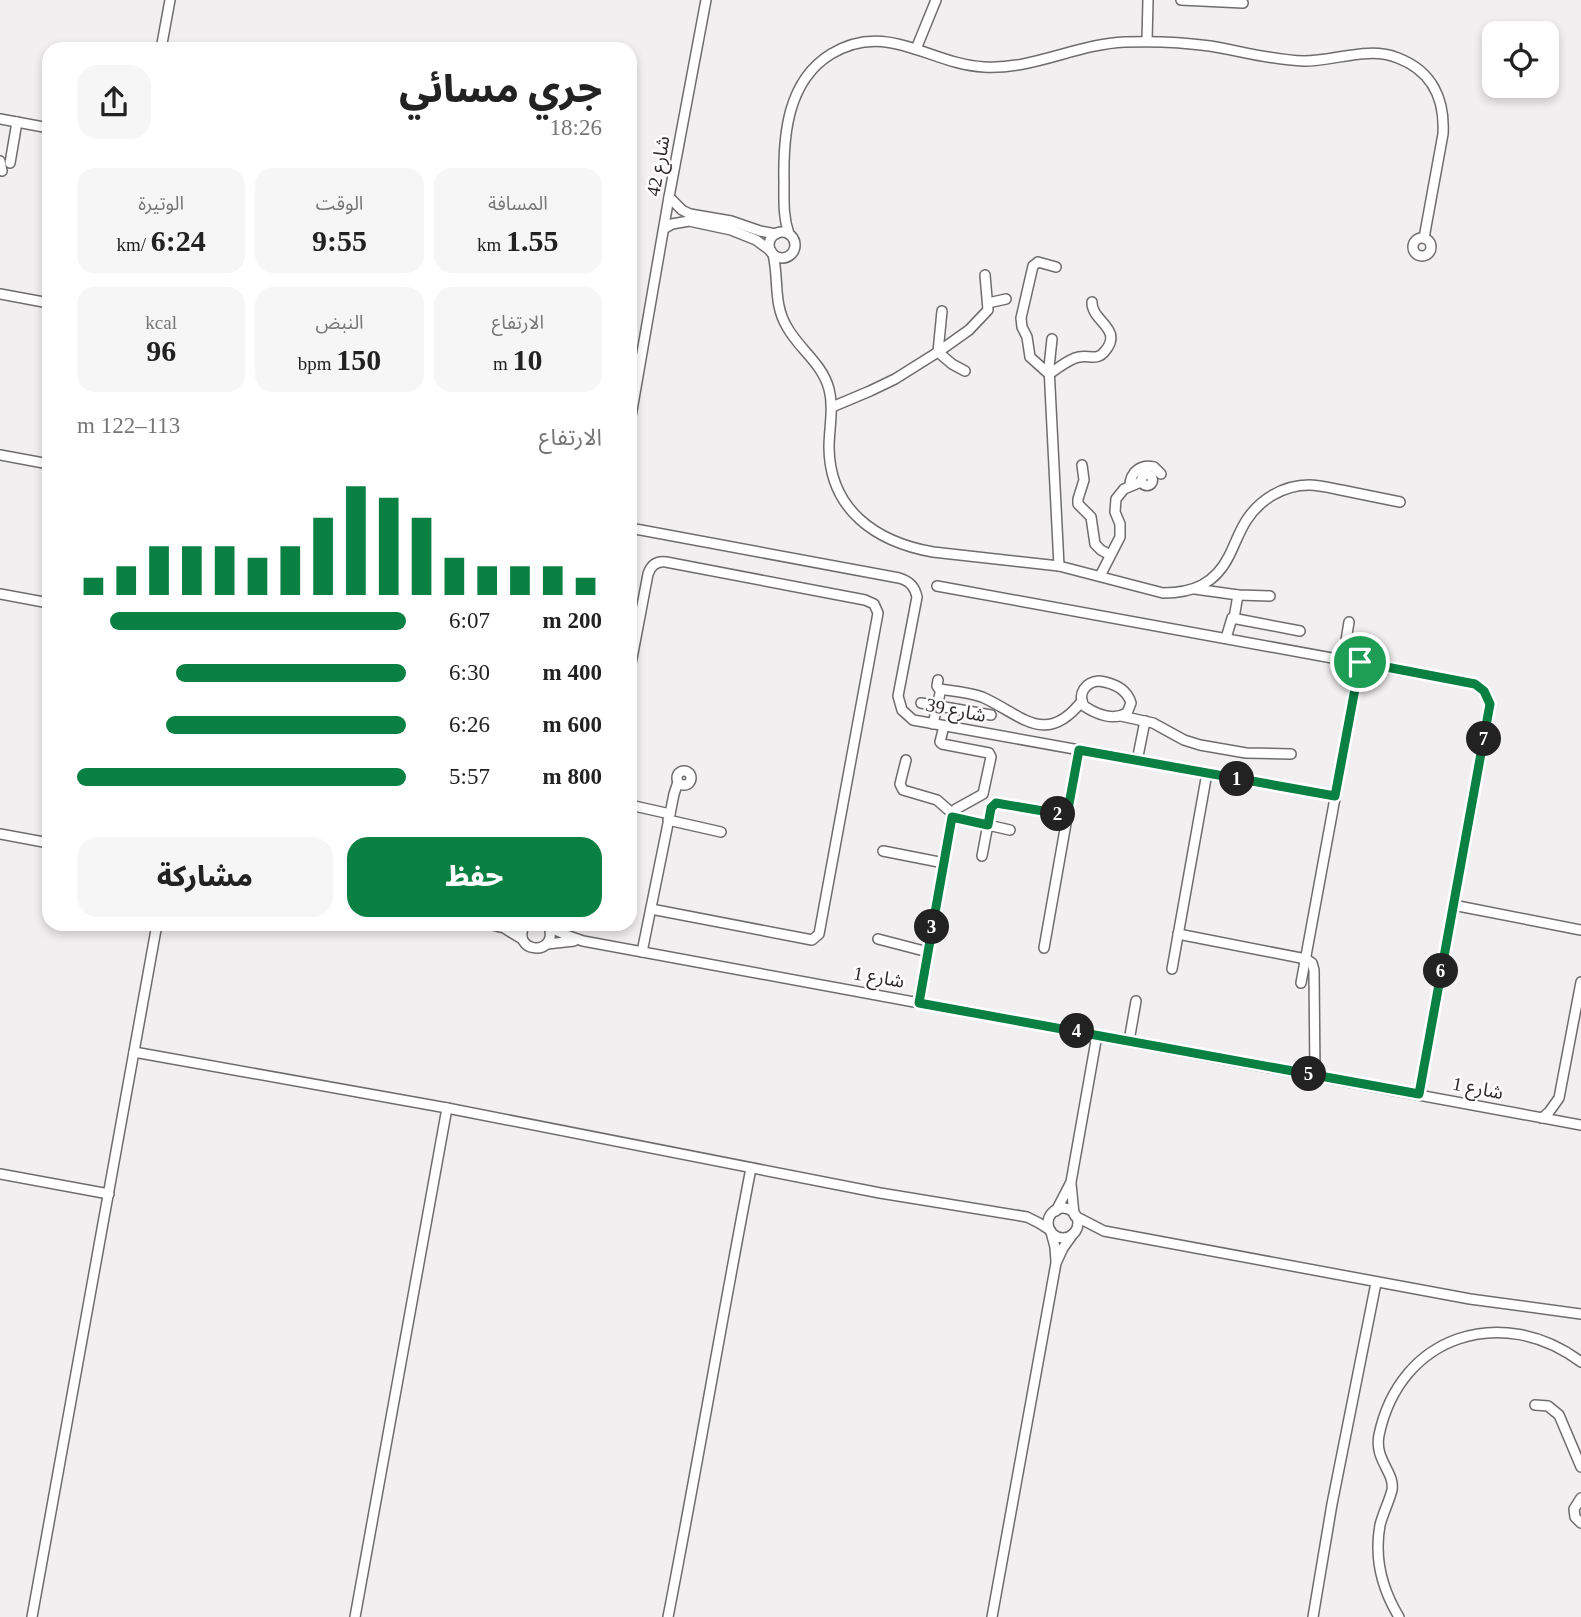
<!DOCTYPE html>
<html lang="ar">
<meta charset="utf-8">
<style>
:root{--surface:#fff;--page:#f6f6f6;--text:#222;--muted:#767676;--accent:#0b8043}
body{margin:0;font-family:"Times New Roman","Noto Sans Arabic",serif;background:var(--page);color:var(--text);direction:rtl;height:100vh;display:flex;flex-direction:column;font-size:26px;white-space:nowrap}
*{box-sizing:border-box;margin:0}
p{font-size:23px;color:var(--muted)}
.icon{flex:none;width:38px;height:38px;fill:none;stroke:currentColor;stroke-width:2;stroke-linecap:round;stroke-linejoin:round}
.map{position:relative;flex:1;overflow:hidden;direction:ltr}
.side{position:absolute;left:42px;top:42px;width:595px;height:889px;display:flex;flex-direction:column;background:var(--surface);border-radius:21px;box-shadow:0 4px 10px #0003;direction:rtl}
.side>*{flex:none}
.buttons{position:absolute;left:1482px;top:21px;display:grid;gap:14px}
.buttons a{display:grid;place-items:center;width:77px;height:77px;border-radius:14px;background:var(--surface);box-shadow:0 4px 10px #0003;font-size:35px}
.pin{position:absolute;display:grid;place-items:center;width:60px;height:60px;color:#fff;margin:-30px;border:4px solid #fff;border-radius:50%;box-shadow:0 2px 7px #0007}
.km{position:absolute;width:35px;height:35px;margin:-18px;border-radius:50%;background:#222;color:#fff;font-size:19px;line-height:35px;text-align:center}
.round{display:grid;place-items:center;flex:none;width:74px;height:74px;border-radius:21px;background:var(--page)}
.overview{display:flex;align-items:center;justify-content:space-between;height:119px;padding:0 35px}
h1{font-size:38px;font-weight:800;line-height:52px}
.metrics{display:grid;grid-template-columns:repeat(3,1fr);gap:10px;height:119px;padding:7px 35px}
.metrics div{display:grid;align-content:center;border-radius:18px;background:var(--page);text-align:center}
.metrics b{font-size:30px;font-weight:800}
.metrics small{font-size:19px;font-weight:400}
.metrics p{font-size:19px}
.chart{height:196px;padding:14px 35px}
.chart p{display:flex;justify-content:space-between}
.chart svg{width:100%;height:126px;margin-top:7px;stroke:var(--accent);stroke-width:6}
.action{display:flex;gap:14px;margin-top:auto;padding:14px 35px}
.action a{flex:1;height:80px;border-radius:21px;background:var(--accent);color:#fff;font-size:28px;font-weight:800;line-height:80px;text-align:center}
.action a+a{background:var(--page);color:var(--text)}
ul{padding:0 35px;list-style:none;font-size:23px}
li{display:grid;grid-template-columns:112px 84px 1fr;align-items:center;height:52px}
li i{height:18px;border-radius:9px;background:var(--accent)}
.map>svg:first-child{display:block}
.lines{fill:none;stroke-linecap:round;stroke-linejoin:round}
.minor-casing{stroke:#6f6c6e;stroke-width:12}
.minor{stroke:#fff;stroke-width:9}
.route-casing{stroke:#fff;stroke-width:14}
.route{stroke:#0b8043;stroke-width:9}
.labels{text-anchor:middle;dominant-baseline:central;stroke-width:5;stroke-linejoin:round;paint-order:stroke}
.street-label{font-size:19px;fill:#2a292a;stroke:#fffcfe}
</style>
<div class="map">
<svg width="1581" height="1617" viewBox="0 0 1581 1617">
<rect width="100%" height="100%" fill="#f2eff1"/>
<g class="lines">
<defs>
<g id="minor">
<path d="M 1181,0 L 1243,3"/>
<path d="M 1147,41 L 1148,0"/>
<path d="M 161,49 L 170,0"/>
<path d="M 916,49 L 936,0"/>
<path d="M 0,119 L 49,128"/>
<path d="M 0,161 L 2,171"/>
<path d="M 10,163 L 17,122"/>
<path d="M 669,197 L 682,210 L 690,214 L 731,221 L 760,231 L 776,234"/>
<path d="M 665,228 L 672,224 L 689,221 L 731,230 L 756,240 L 771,251"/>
<circle cx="782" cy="245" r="13"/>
<path d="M 789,234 C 783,217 784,200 784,182 C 783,136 787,81 831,54 C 887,20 929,64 984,67 C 1032,70 1077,44 1125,42 C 1153,41 1181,42 1210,46 C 1241,51 1271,60 1304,61 C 1335,61 1368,46 1398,58 C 1432,71 1445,99 1443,134 L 1424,238"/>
<circle cx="1422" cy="247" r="9"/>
<path d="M 773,254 C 779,279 773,304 787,327 C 799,349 822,363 829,389 C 834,408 829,428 829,448 C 830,510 876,542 933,552 L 1059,566 L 1163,593 C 1193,593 1215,584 1229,556 C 1235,544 1239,532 1246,521 C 1259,500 1283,485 1309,485 C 1319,485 1331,488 1341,490 C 1361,494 1380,498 1400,502"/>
<path d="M 1056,267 L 1038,262 L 1033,266 L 1021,318 L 1022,327 L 1027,337 L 1030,357 L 1049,374 C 1059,368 1068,359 1079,357 C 1089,355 1098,361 1105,351 C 1124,329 1091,321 1092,302"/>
<path d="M 0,294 L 49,303"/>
<path d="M 988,303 L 1006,299"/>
<path d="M 942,311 L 938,352 L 952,364 L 965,371"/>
<path d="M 1052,339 L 1049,367 L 1059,566"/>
<path d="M 832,407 L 870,391 L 895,379 L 938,352 L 969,330 L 988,310 L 985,275"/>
<path d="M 630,422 L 669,197 L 706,0"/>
<path d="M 0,455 L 49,464"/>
<path d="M 1082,465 L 1084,480 L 1078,499 L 1078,504 L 1091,517 L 1095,544 L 1101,550 L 1110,555"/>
<circle cx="1147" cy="480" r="5.5"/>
<path d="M 1130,486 C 1130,472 1141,464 1154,467 L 1161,474"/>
<path d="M 630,528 L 899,578 C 910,581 915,587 917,597 L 898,696 L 902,710 L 913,720 L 1335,796"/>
<path d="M 1100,576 L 1120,537 L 1120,524 L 1115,512 L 1116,499 L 1124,489 L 1141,482"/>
<path d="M 937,586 L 1469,683 C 1483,686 1491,697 1489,712 L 1419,1094"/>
<path d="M 1195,589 L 1238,595 L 1270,596"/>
<path d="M 0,594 L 49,603"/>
<path d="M 1234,618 L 1238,595"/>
<path d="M 1226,638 L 1232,618 L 1300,631"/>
<path d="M 1343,659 L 1349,622"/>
<path d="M 630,669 L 648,574 C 651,565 657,561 666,562 L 865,600 L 874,604 L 878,613 L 819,934 L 812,940 L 807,939 L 651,909"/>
<path d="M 938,680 L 937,686 L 939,689 C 953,691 968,692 982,697 C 1021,714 1045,748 1082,701"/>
<path d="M 1099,681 C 1113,683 1127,689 1131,703 L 1127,713 C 1113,721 1096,714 1084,706 C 1077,693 1086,682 1099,681 Z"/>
<path d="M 921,703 L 991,715"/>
<path d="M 1121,716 L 1153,723 L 1184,740 L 1200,745 L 1246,753 L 1291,754"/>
<path d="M 933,724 L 941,689"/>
<path d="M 906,760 L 900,784 L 903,790 L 937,800 L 953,814"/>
<path d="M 1137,761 L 1145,721"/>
<circle cx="684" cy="778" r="7"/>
<path d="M 630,805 L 670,814"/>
<path d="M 952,817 L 1010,830"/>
<path d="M 668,820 L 721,832"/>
<path d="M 0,834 L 49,843"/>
<path d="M 883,851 L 944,863"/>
<path d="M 982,856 L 991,808 L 994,804 L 999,803 L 1067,815"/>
<path d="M 1453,905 L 1581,930"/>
<path d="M 488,924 L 504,928 L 522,939"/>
<path d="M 525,924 C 509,953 559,958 549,926"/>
<path d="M 549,927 L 566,935 L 583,941 L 1581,1125"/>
<path d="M 1178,934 L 1306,959 L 1312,963 L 1314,970 L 1315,1075"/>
<path d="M 878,939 L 928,952"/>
<path d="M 547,944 L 574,941"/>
<path d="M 1044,948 L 1079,750"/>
<path d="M 642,952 L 674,794 L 678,782"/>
<path d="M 1172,969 L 1207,773"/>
<path d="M 1301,983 L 1360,662"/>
<path d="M 919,1003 L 952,817 L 956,809 L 983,794 L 991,757 L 989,753 L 942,744 L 940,742 L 944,726"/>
<path d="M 1129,1041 L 1136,1001"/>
<path d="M 134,1052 L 447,1108 L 880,1193 L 1027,1217 L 1039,1223 L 1050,1230"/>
<path d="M 1542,1118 L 1549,1112 L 1559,1098 L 1581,982"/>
<path d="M 0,1174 L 109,1194"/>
<path d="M 1071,1184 L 1074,1214"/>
<circle cx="1063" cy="1223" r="15"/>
<path d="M 1056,1211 L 1071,1182 L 1097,1035"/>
<path d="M 1075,1216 L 1104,1231 L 1470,1299 L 1581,1314"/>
<path d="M 1051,1232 L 1055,1247 L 1056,1261"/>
<path d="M 1535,1405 L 1548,1406 L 1559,1415 L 1581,1467"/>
<path d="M 1581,1498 L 1574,1509 L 1575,1517 L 1581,1523"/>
<path d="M 32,1617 L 157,924"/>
<path d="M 355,1617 L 447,1108"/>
<path d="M 668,1617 C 697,1468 722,1318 751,1168"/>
<path d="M 992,1617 L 1056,1263 L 1063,1248 L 1073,1234"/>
<path d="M 1313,1617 L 1332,1504 L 1376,1283"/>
<path d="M 1399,1617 C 1382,1589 1374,1558 1380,1525 C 1383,1513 1389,1502 1392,1490 C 1395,1472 1374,1460 1379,1435 C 1400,1335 1502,1303 1581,1362"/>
</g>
</defs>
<!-- minor casing -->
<use href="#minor" class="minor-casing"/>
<!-- minor -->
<use href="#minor" class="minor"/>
</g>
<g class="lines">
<defs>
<path id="route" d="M 1360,662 L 1475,684 L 1484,691 L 1490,704 L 1419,1094 L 919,1003 L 952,817 L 988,825 L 991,808 L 996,803 L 1067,815 L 1079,750 L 1335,796 Z"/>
</defs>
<!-- route casing -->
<use href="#route" class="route-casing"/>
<!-- route -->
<use href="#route" class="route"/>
</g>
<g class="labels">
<!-- street labels -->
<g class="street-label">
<text transform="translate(658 166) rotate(-80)">شارع 42</text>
<text transform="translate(956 710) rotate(11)">شارع 39</text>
<text transform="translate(879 977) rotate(10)">شارع 1</text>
<text transform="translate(1478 1088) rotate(11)">شارع 1</text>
</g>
</g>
</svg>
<div class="buttons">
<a><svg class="icon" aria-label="locate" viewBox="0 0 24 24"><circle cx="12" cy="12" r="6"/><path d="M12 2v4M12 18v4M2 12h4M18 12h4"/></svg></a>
</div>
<div class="pin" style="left:1360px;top:662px;background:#1e9e55"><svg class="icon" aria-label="arrive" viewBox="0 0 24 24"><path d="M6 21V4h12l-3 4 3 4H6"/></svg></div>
<b class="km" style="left:1237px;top:779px">1</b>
<b class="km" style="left:1058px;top:814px">2</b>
<b class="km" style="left:932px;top:927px">3</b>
<b class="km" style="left:1077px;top:1031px">4</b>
<b class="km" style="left:1309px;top:1074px">5</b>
<b class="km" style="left:1441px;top:971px">6</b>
<b class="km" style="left:1484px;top:739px">7</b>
<section class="side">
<div class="overview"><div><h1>جري مسائي</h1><p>18:26</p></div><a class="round"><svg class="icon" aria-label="share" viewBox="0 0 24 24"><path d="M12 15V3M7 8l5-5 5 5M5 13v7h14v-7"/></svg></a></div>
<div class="metrics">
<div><p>المسافة</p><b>1.55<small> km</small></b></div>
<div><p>الوقت</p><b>9:55</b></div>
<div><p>الوتيرة</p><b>6:24<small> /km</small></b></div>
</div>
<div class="metrics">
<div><p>الارتفاع</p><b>10<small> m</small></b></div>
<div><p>النبض</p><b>150<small> bpm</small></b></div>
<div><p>kcal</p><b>96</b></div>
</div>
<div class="chart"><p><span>الارتفاع</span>113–122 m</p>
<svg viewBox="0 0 160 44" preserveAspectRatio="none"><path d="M5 44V38M15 44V34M25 44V27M35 44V27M45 44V27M55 44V31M65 44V27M75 44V17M85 44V6M95 44V10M105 44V17M115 44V31M125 44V34M135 44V34M145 44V34M155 44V38"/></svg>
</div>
<ul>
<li><b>200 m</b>6:07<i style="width:90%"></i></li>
<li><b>400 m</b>6:30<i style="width:70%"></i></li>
<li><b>600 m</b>6:26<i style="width:73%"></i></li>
<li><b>800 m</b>5:57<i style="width:100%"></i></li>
</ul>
<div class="action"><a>حفظ</a><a>مشاركة</a></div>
</section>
</div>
